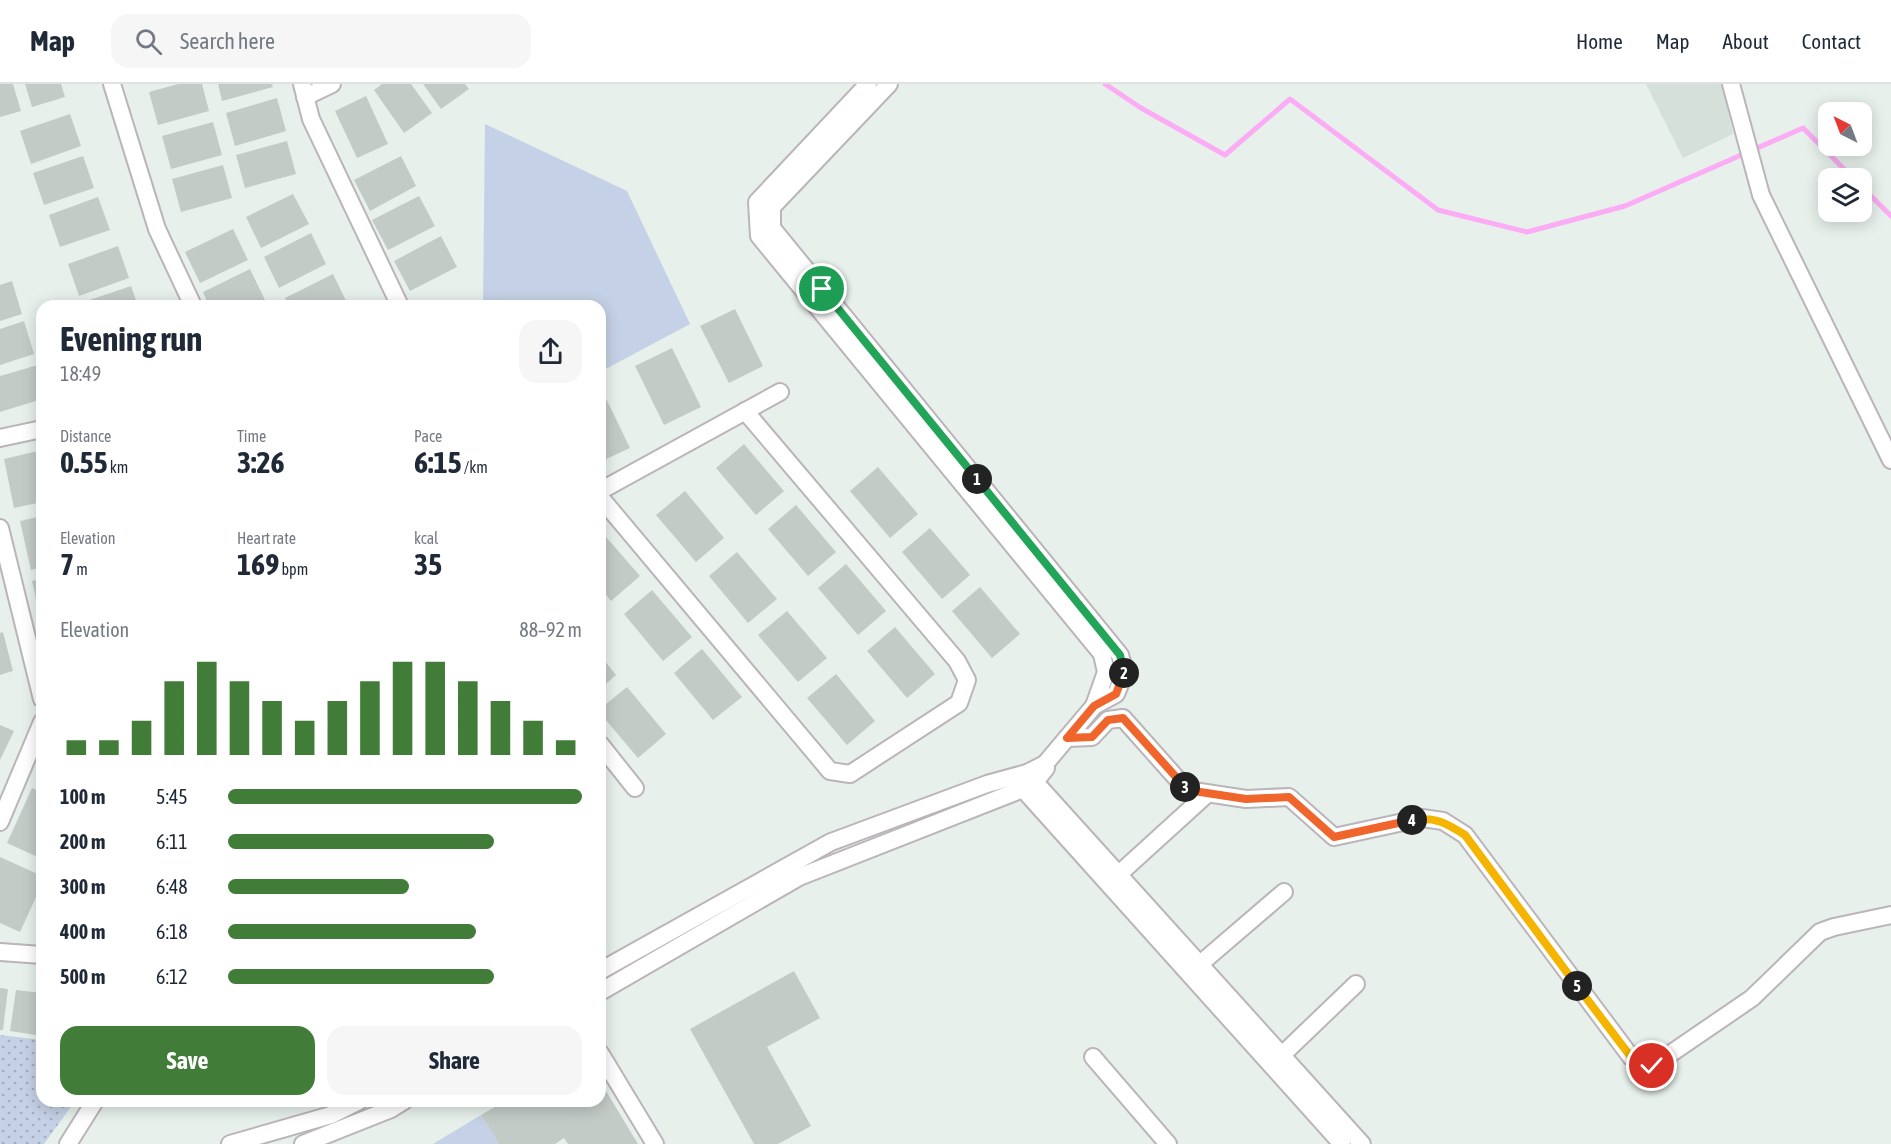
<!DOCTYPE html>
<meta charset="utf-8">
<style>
:root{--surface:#fff;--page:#f6f6f7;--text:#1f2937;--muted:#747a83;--line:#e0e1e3;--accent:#417c39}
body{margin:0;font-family:"Asap Condensed",sans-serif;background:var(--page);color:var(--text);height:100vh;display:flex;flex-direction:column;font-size:22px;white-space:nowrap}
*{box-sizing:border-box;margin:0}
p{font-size:20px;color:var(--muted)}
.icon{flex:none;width:33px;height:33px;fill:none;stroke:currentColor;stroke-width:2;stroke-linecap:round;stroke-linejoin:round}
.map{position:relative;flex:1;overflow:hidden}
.side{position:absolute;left:36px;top:216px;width:570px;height:807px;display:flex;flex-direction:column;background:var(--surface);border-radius:18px;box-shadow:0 3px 15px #0003}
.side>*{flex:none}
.needle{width:39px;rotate:318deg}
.buttons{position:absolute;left:1818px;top:18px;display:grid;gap:12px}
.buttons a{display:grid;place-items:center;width:54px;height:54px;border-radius:12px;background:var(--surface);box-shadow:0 3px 15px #0003;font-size:30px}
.pin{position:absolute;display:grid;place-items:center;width:51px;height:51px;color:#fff;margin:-26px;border:3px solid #fff;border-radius:50%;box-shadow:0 2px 6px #0007}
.km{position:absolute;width:30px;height:30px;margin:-15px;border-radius:50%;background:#222;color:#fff;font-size:16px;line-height:30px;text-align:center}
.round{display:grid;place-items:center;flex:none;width:63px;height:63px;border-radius:18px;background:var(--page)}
.head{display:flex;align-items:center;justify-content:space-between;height:102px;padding:0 24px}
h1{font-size:33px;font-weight:700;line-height:45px}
.metrics{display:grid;grid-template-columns:repeat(3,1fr);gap:9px;height:102px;padding:6px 24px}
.metrics div{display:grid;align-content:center}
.metrics b{font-size:30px;font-weight:700}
.metrics small{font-size:16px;font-weight:400}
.metrics p{font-size:16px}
.chart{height:168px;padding:12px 24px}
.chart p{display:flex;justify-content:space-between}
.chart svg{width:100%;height:108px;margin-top:6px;stroke:var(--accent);stroke-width:6}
.primary-button{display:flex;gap:12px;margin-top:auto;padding:12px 24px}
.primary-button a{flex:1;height:69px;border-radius:18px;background:var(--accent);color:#fff;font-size:24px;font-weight:700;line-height:69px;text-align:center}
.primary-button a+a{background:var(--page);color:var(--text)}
ul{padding:0 24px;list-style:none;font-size:20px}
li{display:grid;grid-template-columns:96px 72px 1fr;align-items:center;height:45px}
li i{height:15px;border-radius:8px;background:var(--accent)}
header{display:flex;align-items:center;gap:36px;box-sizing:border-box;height:84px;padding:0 30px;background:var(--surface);border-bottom:2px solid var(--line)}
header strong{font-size:28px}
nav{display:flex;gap:33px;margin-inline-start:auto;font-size:21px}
.search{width:420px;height:54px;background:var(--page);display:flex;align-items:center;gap:15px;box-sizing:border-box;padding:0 21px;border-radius:18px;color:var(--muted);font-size:22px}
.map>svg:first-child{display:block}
.education{fill:#d5e0da}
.grass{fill:url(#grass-dots)}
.park{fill:#c5d1e6}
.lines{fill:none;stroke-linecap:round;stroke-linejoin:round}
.stream{stroke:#fbacf5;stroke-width:5}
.building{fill:#c3cbc7}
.minor-casing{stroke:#bbb4b9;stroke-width:20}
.minor{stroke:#fff;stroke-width:16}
.split-1-casing{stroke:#fff;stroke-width:12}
.split-2-casing{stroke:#fff;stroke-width:12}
.split-3-casing{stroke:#fff;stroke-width:12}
.split-4-casing{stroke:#fff;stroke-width:12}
.split-5-casing{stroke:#fff;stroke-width:12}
.split-6-casing{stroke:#fff;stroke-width:12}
.split-1{stroke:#22a559;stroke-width:8}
.split-2{stroke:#22a559;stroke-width:8}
.split-3{stroke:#f0652b;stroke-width:8}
.split-4{stroke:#f0652b;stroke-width:8}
.split-5{stroke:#f5b400;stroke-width:8}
.split-6{stroke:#f5b400;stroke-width:8}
</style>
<header>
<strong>Map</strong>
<div class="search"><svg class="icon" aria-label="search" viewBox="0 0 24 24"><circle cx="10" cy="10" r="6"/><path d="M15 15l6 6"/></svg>Search here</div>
<nav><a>Home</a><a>Map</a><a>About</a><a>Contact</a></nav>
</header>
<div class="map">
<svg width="1891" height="1060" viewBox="0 0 1891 1060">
<defs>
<pattern id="grass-dots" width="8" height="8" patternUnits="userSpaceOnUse" patternTransform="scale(1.5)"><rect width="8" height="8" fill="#c5d1e6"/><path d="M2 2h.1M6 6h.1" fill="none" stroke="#a4adbe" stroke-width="1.8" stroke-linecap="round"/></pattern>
</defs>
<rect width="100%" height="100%" fill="#e7f0eb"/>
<!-- education -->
<path class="education" d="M 1646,0 L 1722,0 L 1733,50 L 1683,74 Z"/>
<!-- grass -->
<path class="grass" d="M 0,951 L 42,956 L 42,1017 L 75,1017 L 44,1060 L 0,1060 Z"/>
<!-- park -->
<g class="park">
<path d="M 485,40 L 627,107 L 690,240 L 600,288 L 600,222 L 483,222 Z"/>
<path d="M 481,1031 L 499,1060 L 433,1060 Z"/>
</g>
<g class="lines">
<!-- stream -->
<g class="stream">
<path d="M 1105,0 L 1141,24 L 1225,71 L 1290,15 L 1438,126 L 1527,148 L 1625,122 L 1803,44 L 1853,94"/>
<path d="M 1862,103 L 1891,132"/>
</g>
</g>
<!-- building -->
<g class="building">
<path d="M 0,0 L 13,0 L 21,27 L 0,33 Z"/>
<path d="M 25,0 L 61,0 L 65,13 L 32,23 Z"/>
<path d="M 178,0 L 202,0 L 209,27 L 158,41 L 149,8 Z"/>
<path d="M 218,0 L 272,0 L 273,3 L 222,17 Z"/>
<path d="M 382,0 L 411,0 L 432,29 L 404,49 L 374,6 Z"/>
<path d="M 423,0 L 465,0 L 469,5 L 441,25 Z"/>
<path d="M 366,12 L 388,60 L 357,74 L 335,27 Z"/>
<path d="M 277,14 L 286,47 L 235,62 L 226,29 Z"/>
<path d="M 70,30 L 81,62 L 31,80 L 20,47 Z"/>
<path d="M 213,38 L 222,71 L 171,85 L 162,52 Z"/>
<path d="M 287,57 L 296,90 L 245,104 L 236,71 Z"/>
<path d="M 83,72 L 94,104 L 44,121 L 33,89 Z"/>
<path d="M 401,72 L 416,102 L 370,127 L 354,96 Z"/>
<path d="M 223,81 L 232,114 L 181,128 L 172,95 Z"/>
<path d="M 293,110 L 309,140 L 261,164 L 246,133 Z"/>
<path d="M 419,112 L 435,142 L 388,166 L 372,136 Z"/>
<path d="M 98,113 L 110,146 L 60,163 L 49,131 Z"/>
<path d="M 233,145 L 248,176 L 200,199 L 185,168 Z"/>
<path d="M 311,149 L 326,180 L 279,204 L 264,173 Z"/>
<path d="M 441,152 L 457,183 L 410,207 L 394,177 Z"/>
<path d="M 118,162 L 129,194 L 79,212 L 68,180 Z"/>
<path d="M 250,185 L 265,216 L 252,222 L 209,222 L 203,208 Z"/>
<path d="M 333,190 L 348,221 L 289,222 L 285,214 Z"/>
<path d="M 12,197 L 22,230 L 0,237 L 0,201 Z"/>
<path d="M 131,202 L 138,222 L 82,222 L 81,219 Z"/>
<path d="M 735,225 L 763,282 L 729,299 L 700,242 Z"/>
<path d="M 24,237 L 34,270 L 0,281 L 0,245 Z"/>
<path d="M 672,264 L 701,323 L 664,341 L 635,282 Z"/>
<path d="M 38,281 L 42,295 L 42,315 L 0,328 L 0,292 Z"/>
<path d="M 600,302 L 630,364 L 600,378 Z"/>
<path d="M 744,360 L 784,407 L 756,431 L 716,384 Z"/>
<path d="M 42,366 L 42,418 L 14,424 L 4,375 Z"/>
<path d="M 878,383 L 918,430 L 890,454 L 850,407 Z"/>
<path d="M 685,407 L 724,454 L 696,478 L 656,431 Z"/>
<path d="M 796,421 L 836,468 L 808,492 L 768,445 Z"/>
<path d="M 42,432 L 42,483 L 31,486 L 20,437 Z"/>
<path d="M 930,444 L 970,491 L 942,515 L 902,468 Z"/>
<path d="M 600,446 L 640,492 L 611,517 L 600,503 Z"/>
<path d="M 737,468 L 777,515 L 748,539 L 709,492 Z"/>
<path d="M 846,480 L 886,527 L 858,551 L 818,504 Z"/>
<path d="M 42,495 L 42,537 L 41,537 L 32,497 Z"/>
<path d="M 980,503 L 1020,550 L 992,574 L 952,527 Z"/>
<path d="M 652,506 L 692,553 L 663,577 L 624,530 Z"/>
<path d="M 787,527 L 827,574 L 798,598 L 758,551 Z"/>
<path d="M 895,543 L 935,590 L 907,614 L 867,567 Z"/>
<path d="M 3,548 L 13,587 L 0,591 L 0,549 Z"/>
<path d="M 702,565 L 742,613 L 713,636 L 674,589 Z"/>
<path d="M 600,571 L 616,591 L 600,605 Z"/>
<path d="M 836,590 L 875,637 L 847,661 L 807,614 Z"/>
<path d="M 627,603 L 666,650 L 638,674 L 600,629 L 600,625 Z"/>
<path d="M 0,641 L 14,647 L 0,676 Z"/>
<path d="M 32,704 L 42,708 L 42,775 L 7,759 Z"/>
<path d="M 0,773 L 42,792 L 42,800 L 20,848 L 0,839 Z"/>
<path d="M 794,887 L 820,934 L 767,963 L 811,1042 L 778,1060 L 754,1060 L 690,945 Z"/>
<path d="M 0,904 L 8,905 L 3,946 L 0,946 Z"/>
<path d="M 16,906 L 42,909 L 42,952 L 10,947 Z"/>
<path d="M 600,997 L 638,1060 L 568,1060 L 564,1054 L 555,1060 L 499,1060 L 481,1031 L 505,1017 L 600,1017 Z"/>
</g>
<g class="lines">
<defs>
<g id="minor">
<path d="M 112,0 L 157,145 L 193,222"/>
<path d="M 302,0 L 311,35 L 400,222"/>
<path d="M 868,0 L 757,118 L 759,152 L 1102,570 L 1106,588 L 1094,622"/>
<path d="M 1731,0 L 1761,111 L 1891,376"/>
<path d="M 305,13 L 332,0"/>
<path d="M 0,354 L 42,345"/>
<path d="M 600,407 L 780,308"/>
<path d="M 600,413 L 830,687 L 850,690 L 959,619 L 967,596 L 957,577 L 745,327"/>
<path d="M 0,444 L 42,615"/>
<path d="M 1067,654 L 1092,653 L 1108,636 L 1123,634 L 1187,706 L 1246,715 L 1289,713 L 1334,753 L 1422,734 L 1443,737 L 1465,751 L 1631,973 L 1646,982 L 1657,979 L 1752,914 L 1820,848 L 1834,843 L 1891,831"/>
<path d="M 600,660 L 635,704"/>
<path d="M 1035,698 L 1362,1060"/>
<path d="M 1023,705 L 1342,1060"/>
<path d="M 0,738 L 42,638"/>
<path d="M 1119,790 L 1207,710"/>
<path d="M 0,868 L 42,871"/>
<path d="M 1200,880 L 1284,808"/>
<path d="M 600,887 L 831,758 L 987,700 L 1027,689 L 1045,680"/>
<path d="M 600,908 L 799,793 L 1023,705 L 1035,698 L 1046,684 L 1045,680 L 1094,622 L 1116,610 L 1125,588 L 1120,571 L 772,144 L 772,123 L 889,0"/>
<path d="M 600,969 L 655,1060"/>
<path d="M 1282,971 L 1356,900"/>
<path d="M 1093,973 L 1168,1060"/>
<path d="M 68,1060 L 95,1017"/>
<path d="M 230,1060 L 331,1031 L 359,1017"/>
<path d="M 303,1060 L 391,1025 L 404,1017"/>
</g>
</defs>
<!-- minor casing -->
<use href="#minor" class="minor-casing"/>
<!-- minor -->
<use href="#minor" class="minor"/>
</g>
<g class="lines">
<defs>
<path id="split-1" d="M 822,205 L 977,395"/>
<path id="split-2" d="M 977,395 L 1120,571 L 1124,589"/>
<path id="split-3" d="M 1124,589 L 1116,610 L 1094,622 L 1067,654 L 1092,653 L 1108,636 L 1123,634 L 1185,703"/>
<path id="split-4" d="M 1185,703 L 1187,706 L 1246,715 L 1289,713 L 1334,753 L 1412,736"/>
<path id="split-5" d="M 1412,736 C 1434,732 1446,739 1465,751 L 1577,902"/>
<path id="split-6" d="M 1577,902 L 1631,973 L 1646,982 L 1652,982"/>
</defs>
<!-- split-1 casing -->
<use href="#split-1" class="split-1-casing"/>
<!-- split-2 casing -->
<use href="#split-2" class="split-2-casing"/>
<!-- split-3 casing -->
<use href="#split-3" class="split-3-casing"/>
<!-- split-4 casing -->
<use href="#split-4" class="split-4-casing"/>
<!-- split-5 casing -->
<use href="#split-5" class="split-5-casing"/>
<!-- split-6 casing -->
<use href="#split-6" class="split-6-casing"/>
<!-- split-1 -->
<use href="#split-1" class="split-1"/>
<!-- split-2 -->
<use href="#split-2" class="split-2"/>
<!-- split-3 -->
<use href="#split-3" class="split-3"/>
<!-- split-4 -->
<use href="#split-4" class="split-4"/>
<!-- split-5 -->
<use href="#split-5" class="split-5"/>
<!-- split-6 -->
<use href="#split-6" class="split-6"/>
</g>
</svg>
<div class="buttons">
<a><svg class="needle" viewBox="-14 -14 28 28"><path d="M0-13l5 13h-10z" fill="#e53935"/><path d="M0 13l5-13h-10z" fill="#747a83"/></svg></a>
<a><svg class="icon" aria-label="layers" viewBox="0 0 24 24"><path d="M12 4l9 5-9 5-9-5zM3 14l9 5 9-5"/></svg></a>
</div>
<div class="pin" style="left:822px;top:205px;background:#1e9e55"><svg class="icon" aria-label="arrive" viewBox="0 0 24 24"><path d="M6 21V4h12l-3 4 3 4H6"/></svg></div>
<div class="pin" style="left:1652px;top:982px;background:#d93025"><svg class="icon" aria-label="check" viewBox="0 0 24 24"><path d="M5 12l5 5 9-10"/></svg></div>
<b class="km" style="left:977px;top:395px">1</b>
<b class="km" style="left:1124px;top:589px">2</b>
<b class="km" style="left:1185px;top:703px">3</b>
<b class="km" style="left:1412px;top:736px">4</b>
<b class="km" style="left:1577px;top:902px">5</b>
<section class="side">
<div class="head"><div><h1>Evening run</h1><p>18:49</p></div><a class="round"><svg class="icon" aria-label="share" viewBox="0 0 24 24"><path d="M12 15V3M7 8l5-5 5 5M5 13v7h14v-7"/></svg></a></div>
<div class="metrics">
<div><p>Distance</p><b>0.55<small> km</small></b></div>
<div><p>Time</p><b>3:26</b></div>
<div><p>Pace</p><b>6:15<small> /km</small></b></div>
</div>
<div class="metrics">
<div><p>Elevation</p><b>7<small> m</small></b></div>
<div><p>Heart rate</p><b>169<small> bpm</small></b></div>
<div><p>kcal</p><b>35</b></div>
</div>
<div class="chart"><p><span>Elevation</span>88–92 m</p>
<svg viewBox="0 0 160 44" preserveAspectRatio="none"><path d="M5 44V38M15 44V38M25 44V30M35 44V14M45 44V6M55 44V14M65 44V22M75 44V30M85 44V22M95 44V14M105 44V6M115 44V6M125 44V14M135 44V22M145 44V30M155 44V38"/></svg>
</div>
<ul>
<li><b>100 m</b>5:45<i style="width:100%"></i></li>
<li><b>200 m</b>6:11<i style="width:75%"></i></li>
<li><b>300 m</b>6:48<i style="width:51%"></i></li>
<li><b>400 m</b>6:18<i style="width:70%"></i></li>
<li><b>500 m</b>6:12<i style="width:75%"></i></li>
</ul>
<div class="primary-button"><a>Save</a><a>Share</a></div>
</section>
</div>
